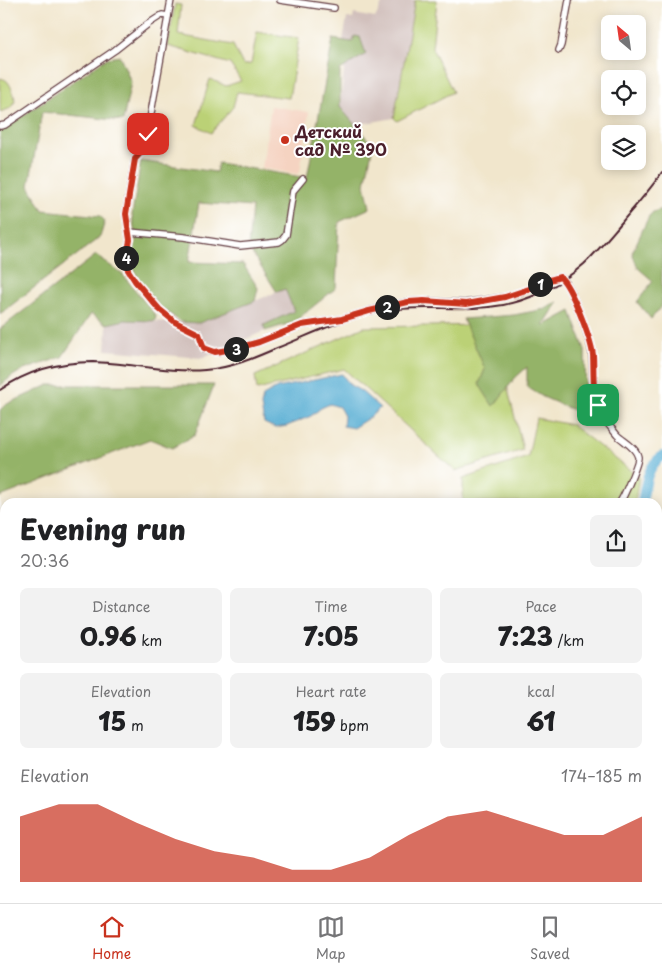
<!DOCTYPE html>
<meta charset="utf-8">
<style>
:root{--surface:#fff;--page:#f2f2f2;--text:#202124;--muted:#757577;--line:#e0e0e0;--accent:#c8321e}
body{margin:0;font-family:"Playpen Sans",sans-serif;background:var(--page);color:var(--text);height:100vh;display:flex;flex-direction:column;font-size:19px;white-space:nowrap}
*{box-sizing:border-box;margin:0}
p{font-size:16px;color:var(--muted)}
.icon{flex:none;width:28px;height:28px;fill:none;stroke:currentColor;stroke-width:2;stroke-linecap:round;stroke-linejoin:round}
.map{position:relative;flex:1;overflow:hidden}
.side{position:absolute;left:0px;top:498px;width:662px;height:406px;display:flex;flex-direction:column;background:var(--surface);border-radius:15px 15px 0 0;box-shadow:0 2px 12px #0003}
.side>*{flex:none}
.needle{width:32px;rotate:331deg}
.controls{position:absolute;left:601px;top:15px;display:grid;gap:10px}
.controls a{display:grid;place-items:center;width:45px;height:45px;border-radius:8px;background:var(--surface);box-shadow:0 2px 12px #0003;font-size:25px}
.pin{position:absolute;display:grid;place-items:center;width:42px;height:42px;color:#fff;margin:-21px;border-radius:10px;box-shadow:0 2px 8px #0006}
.km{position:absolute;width:25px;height:25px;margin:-12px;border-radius:50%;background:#222;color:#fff;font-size:14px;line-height:25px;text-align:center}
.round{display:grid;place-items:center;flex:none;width:52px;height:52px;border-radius:8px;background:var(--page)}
.overview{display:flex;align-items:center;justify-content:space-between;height:85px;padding:0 20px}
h1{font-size:28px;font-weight:800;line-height:38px}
.figures{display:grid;grid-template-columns:repeat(3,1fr);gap:8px;height:85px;padding:5px 20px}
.figures div{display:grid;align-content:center;border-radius:8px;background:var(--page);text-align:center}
.figures b{font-size:25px;font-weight:800}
.figures small{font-size:14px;font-weight:400}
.figures p{font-size:14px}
.chart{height:140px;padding:10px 20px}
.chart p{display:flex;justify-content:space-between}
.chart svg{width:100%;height:90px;margin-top:5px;fill:var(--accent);opacity:.7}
.tab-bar{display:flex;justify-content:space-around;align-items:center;height:70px;border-top:1px solid var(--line);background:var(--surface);font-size:14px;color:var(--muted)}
.tab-bar a{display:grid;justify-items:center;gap:2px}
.tab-bar .selected{color:var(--accent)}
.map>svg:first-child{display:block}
.built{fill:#f5d3c1}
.industrial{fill:#d1c0bc}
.green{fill:#bbd176;stroke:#827850}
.forest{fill:#94b367;stroke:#6f6949}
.water{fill:#56add3;stroke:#50667f}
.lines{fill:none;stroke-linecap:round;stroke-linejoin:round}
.river{stroke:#56add3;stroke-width:10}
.minor-casing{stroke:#633d43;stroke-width:8}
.minor{stroke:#fff;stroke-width:5.5}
.rail{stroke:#4a1f2b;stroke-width:2}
.route-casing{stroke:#fff;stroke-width:10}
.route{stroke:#c8321e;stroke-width:6}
.poi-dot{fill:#c8321e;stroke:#fff;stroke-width:2}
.labels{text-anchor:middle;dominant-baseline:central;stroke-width:4;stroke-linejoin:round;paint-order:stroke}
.poi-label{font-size:16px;font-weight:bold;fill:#4a1f2b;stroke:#fff;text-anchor:start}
</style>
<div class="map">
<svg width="662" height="903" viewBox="0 0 662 903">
<rect width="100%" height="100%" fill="#fff"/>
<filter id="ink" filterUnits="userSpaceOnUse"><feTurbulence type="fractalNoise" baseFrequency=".02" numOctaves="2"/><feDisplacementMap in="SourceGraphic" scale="10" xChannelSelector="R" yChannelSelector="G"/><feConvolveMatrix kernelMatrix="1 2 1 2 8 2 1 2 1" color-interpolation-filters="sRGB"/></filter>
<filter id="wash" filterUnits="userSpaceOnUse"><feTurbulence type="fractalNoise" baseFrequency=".0096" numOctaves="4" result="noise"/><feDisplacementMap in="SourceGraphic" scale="20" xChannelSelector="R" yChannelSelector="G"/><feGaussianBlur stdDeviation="1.12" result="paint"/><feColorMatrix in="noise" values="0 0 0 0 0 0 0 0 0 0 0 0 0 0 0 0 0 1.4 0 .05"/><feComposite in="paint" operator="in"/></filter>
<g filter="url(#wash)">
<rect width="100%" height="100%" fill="#f1e6cc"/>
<!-- built -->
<path class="built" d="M 271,106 L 309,112 L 300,172 L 297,174 L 262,168 Z"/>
<!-- industrial -->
<g class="industrial">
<path d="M 384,0 L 415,0 L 394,118 L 355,125 L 340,107 L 345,63 L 343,40 L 347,18 L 353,19 L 354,14 L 375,18 Z"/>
<path d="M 285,289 L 294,311 L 264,325 L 265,331 L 201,358 L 106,350 L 107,324 L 125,320 L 199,323 Z"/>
</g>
<!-- green -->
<g class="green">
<path d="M 415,0 L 437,0 L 432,48 L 453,92 L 397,121 L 394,118 Z"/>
<path d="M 175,4 L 181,5 L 178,35 L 233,45 L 243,65 L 251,64 L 257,32 L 299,38 L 289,98 L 237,92 L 233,107 L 211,133 L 196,125 L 210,79 L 226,86 L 241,81 L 230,64 L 168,46 Z"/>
<path d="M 0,78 C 3,79 5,79 7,81 C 11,85 17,99 14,104 C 12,109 5,110 0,112 Z"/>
<path d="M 492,325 L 523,450 L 455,471 L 344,369 L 257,390 L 255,376 L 364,327 Z"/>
<path d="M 536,418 L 572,425 L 639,477 L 635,502 L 463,502 L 463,479 L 528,457 Z"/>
<path d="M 5,728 L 5,899 L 308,899 L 308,903 L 0,903 L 0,731 Z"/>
</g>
<!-- forest -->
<g class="forest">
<path d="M 355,36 L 360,37 L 366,54 L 340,70 L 340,107 L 355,125 L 373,145 L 365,184 L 370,208 L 339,222 L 336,288 L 294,322 L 265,331 L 264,325 L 294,311 L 285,289 L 277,292 L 248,247 L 252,207 L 199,203 L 189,262 L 243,264 L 258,288 L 255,301 L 199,323 L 181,322 L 161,308 L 138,280 L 131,259 L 136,241 L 132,215 L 141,161 L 216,172 L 218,163 L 307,178 L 333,39 L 352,42 Z"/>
<path d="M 120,56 L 131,82 L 123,121 L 42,112 L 29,186 L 43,210 L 100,216 L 105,221 L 100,237 L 0,314 L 0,129 L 5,128 L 107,58 Z"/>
<path d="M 662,209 L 662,304 L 661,307 L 651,319 L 637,302 L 653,281 L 638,268 L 632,253 L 649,216 L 653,212 Z"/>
<path d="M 96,255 L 123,275 L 156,316 L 155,321 L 125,320 L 107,324 L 91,314 L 62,357 L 21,371 L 11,377 L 0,386 L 0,329 Z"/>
<path d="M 558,302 L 543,326 L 571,311 L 585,350 L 586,419 L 573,410 L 543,397 L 527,387 L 527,367 L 515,378 L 496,403 L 493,406 L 479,384 L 485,369 L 463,319 L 514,315 L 545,309 Z"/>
<path d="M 49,385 L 214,385 L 195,435 L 172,448 L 150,439 L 0,497 L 0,410 L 5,405 Z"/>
<path d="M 662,625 L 662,703 L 658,699 L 658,630 Z"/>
<path d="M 662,763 L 662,903 L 533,903 L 539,899 L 658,899 L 658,772 Z"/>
</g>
<!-- water -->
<path class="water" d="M 342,374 L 350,385 L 361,391 L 380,408 L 370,417 L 353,428 L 343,426 L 344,416 L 339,407 L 330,404 L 321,408 L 311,416 L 287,426 L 275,428 L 264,423 L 261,406 L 263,396 L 277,388 Z"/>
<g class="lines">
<!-- river -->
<g class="river">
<path d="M 642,502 C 646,484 646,468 662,456"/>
<path d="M 658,581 L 662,585"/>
<path d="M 658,619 L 662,618"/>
<path d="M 658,709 L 662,714"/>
<path d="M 658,754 L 662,746"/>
<path d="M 361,899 L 384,903"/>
<path d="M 322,903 L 329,900 L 342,899"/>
<path d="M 449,903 L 460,899"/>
</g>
</g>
</g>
<g filter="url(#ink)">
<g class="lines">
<defs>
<g id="minor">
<path d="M 171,0 L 145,147 L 135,159 L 126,214 L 130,240 L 126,261 L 128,270 L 135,281 L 159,309 L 175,321 L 199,334 L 204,348 L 215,352 L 234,349 L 259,342 L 302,325 L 342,319 L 369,311 L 408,302 L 424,301 L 465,303 L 505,297 L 533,288 L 543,282 L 560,277 C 571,285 590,338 592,353 C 594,367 591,381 595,395 C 598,410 607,424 617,435 C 623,441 636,447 638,457 C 639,461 624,497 620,502"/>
<path d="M 280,0 L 334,8"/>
<path d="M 559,50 L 561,45 L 569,0"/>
<path d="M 0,126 L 5,125 L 115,50 L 148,24 L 162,15 L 168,16"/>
<path d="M 129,232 L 184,237 L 240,246 L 279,242 L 282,240 L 286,235 L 293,191 L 303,179"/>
</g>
</defs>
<!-- minor casing -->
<use href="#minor" class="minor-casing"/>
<!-- minor -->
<use href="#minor" class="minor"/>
<!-- rail -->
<path class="rail" d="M 0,390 C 27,371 59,362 93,362 C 130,363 168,373 205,370 C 231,368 254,358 277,348 C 305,337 333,323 362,315 C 405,303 446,311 489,307 C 524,304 558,287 584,264 C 598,251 610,236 622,222 C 636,205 650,190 662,172"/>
</g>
</g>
<g class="lines" filter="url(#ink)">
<defs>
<path id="route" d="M 148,134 L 146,147 L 135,159 L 126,214 L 130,240 L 126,261 L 128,270 L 135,281 L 159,309 L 175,322 L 199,334 L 204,348 L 215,352 L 234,349 L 259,342 L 302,325 L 342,319 L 369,311 L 408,302 L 424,301 L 466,304 L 505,297 L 532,288 L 543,282 L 560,277 C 571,286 591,339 593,355 C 594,372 592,388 598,405"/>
</defs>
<!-- route casing -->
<use href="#route" class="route-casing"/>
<!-- route -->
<use href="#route" class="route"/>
</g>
<!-- markers -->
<circle class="poi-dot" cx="285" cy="140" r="5"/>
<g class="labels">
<!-- poi labels -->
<g class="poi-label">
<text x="295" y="131">Детский<tspan x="295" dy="18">сад № 390</tspan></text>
</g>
</g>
</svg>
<div class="controls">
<a><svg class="needle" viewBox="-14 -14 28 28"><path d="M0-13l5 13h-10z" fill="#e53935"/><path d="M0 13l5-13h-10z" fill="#757577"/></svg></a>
<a><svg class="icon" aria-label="locate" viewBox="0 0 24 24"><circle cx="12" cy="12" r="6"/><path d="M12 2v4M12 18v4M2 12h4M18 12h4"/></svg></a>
<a><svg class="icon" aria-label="layers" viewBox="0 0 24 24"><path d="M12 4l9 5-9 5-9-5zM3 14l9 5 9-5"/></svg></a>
</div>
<div class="pin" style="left:598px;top:405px;background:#1e9e55"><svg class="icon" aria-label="arrive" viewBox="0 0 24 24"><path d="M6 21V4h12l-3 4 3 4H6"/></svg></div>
<div class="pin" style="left:148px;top:134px;background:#d93025"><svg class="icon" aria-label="check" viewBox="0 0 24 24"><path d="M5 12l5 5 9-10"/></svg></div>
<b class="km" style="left:540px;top:284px">1</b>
<b class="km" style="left:387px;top:307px">2</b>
<b class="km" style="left:236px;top:349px">3</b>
<b class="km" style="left:126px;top:258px">4</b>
<section class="side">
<div class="overview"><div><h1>Evening run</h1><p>20:36</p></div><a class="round"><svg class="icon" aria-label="share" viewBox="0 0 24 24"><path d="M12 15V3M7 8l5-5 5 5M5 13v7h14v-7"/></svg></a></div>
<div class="figures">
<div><p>Distance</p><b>0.96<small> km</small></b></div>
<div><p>Time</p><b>7:05</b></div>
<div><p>Pace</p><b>7:23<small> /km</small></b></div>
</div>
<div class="figures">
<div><p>Elevation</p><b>15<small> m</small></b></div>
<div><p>Heart rate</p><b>159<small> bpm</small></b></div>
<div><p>kcal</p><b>61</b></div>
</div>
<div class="chart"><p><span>Elevation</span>174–185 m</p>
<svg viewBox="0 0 160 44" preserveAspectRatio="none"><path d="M0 44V12L10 6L20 6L30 15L40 23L50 29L60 32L70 38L80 38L90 32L100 21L110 12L120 9L130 15L140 21L150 21L160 12V44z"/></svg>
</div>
</section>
</div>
<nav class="tab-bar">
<a class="selected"><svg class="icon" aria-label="home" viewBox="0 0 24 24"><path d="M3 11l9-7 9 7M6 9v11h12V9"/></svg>Home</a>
<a><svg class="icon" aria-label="map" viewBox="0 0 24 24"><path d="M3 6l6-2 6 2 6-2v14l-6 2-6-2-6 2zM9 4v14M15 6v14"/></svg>Map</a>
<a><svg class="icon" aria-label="saved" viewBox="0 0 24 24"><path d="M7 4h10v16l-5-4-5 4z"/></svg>Saved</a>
</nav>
